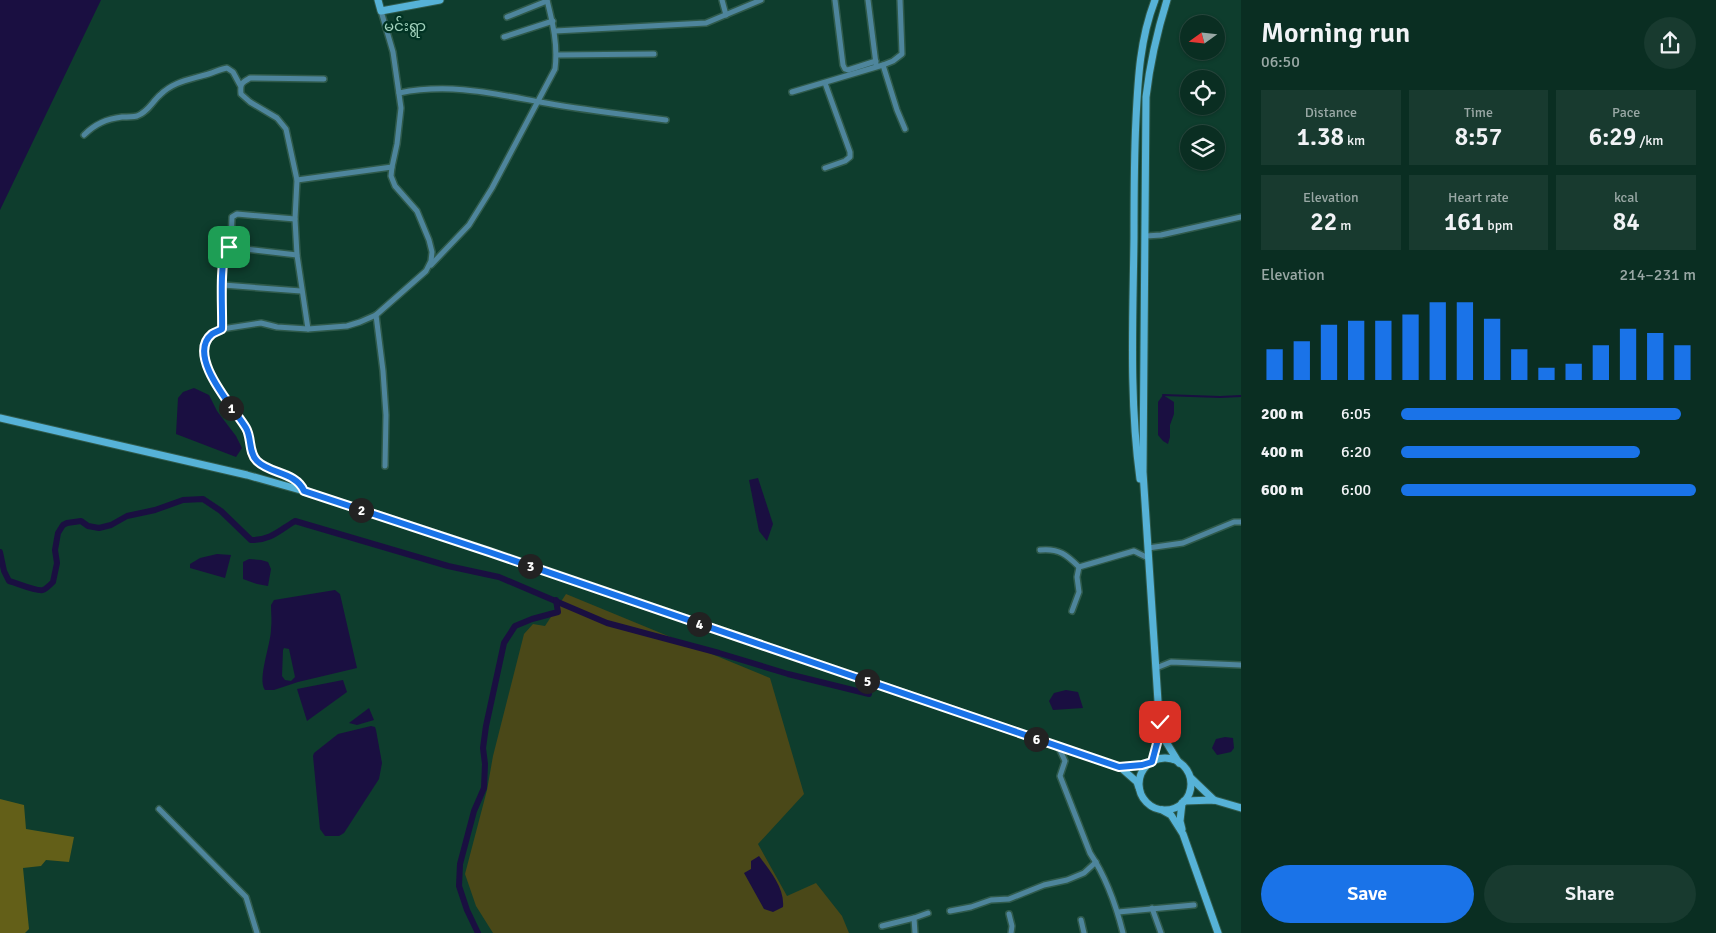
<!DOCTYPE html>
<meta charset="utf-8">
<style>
:root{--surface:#0a2e22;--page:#183a2f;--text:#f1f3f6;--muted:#99a8a5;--line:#2a4a40;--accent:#1a73e8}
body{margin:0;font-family:Signika,"Noto Sans Myanmar",sans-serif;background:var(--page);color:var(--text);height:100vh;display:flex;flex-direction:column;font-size:19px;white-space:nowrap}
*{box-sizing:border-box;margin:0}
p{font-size:16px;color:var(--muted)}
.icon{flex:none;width:28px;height:28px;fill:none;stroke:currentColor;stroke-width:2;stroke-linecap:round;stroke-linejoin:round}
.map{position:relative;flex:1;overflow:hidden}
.drawer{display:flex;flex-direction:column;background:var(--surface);width:475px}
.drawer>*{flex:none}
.needle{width:32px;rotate:255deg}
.controls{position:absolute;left:1180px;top:15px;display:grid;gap:10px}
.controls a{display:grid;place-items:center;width:45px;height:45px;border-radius:50%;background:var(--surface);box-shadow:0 1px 4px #0004,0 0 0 1px var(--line);font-size:25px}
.pin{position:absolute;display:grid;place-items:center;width:42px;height:42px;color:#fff;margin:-21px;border-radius:10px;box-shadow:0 2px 8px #0006}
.km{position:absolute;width:25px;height:25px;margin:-12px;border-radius:50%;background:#222;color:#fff;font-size:14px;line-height:25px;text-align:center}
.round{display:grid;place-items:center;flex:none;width:52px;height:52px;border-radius:26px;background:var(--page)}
.overview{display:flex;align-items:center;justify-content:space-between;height:85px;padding:0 20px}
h1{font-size:28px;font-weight:600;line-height:38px}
.stats{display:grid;grid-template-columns:repeat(3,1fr);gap:8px;height:85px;padding:5px 20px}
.stats div{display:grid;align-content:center;border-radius:0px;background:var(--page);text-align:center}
.stats b{font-size:25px;font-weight:600}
.stats small{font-size:14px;font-weight:400}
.stats p{font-size:14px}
.chart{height:140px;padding:10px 20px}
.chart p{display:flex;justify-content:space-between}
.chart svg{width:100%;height:90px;margin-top:5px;stroke:var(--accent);stroke-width:6}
.primary-button{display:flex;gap:10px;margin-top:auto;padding:10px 20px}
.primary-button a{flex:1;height:58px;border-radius:30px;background:var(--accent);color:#fff;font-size:20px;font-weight:600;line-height:58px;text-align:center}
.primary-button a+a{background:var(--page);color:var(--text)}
ul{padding:0 20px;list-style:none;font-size:16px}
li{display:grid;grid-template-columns:80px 60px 1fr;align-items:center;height:38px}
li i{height:12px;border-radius:6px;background:var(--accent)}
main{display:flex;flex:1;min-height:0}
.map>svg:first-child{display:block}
.green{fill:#4a4818}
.forest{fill:#635f18}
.water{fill:#1a0f41;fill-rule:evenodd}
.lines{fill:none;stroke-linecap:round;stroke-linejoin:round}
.stream{stroke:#1a0f41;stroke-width:2}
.canal{stroke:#1a0f41;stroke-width:6}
.street-casing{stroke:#2f5a4b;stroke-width:8}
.secondary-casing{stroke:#2f5a4b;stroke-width:9}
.street{stroke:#4e859c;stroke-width:5}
.secondary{stroke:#56b2d7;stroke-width:7}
.route-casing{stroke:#fff;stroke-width:10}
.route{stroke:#1a73e8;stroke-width:6}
.labels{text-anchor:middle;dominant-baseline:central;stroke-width:4.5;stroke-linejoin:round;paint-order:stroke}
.quarter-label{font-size:15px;fill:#a2d2bd;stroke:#013324}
</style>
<main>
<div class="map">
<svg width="1241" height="933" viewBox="0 0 1241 933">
<rect width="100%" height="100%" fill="#0e3d2d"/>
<!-- green -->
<path class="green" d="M 566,594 L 770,678 L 804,794 L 758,844 L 787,896 L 816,883 L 842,916 L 849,933 L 493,933 L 476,906 L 465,874 L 487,790 L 493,756 L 524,634 L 533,624 L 545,626 Z"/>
<!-- forest -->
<path class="forest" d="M 0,799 L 24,805 L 26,829 L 74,837 L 69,862 L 46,860 L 41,866 L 23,868 L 29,929 L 25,933 L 0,933 Z"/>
<!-- water -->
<g class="water">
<path d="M 0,0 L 101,0 L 0,210 Z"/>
<path d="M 194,388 L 209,395 L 217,411 L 236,436 L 242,448 L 236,457 L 176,434 L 178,398 L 183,392 Z"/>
<path d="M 1163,395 L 1174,402 L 1174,414 L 1170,425 L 1170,437 L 1168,444 L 1163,441 L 1158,435 L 1158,402 Z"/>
<path d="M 758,478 L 773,524 L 767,541 L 759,531 L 749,480 Z"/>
<path d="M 217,554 L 231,555 L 225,578 L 190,568 L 190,564 L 200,558 Z"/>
<path d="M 249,559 L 261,560 L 268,562 L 271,569 L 268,586 L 257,584 L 243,579 L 243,562 Z"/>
<path d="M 335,590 L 340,594 L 357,668 L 298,682 L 274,690 L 265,690 C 257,679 271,644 271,629 C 272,621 271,613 271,605 L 274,600 ZM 284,648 L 289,649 L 295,677 L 291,681 L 285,680 L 282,676 L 283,650 Z"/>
<path d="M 343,680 L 347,692 L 307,721 L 297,689 Z"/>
<path d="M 1066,690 L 1078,692 L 1083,708 L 1053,710 L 1049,701 L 1054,693 Z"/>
<path d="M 369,708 L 374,720 L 357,725 L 349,723 Z"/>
<path d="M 371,726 L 375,727 L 376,730 L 382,763 L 379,779 L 344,833 L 339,836 L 325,836 L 320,829 L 313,756 L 314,753 L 338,734 Z"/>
<path d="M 1225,737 L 1233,738 L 1234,748 L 1231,752 L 1217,755 L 1212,748 L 1216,739 Z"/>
<path d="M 759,856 C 769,870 785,888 783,907 L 773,912 L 764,909 L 744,873 L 751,869 L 751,861 Z"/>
</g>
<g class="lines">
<!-- stream -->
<path class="stream" d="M 1163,395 L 1220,397 L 1241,396"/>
<!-- canal -->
<g class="canal">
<path d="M 0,552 L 4,571 L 9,581 C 17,583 37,592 43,590 C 46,589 50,585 53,582 L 57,563 L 55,550 L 58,533 L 63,525 L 67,523 L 81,521 L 88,526 L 99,528 L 111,525 L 127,516 L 155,510 L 183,500 L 203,499 L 221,511 L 251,540 C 270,541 280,530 295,521 L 448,566 L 499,577 L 607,623 L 719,653 L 788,674 L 869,694"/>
<path d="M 478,933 L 467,910 L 459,886 L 460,864 L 474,811 L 484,788 L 485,764 L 483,748 L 486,726 L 504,643 L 515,626 L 532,619 L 558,612 L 556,600"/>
</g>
<defs>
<g id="street">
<path d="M 722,0 L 726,15"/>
<path d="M 835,0 L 843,65 L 845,69 L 848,70 L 876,61"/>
<path d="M 868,0 L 876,64"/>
<path d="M 900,0 L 902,54 L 893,61 L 883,65 L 897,110 L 905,129"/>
<path d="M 507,17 L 547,1"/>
<path d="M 555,31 L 706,23 L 761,0"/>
<path d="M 504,37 L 553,21"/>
<path d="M 557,55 L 654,54"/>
<path d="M 825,83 L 850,152 L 850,157 L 845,161 L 825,168"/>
<path d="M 792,92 L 883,65"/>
<path d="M 399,93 C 449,83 491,93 540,102 C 581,110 624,114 666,120"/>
<path d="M 84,135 C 95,124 106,119 122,117 C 127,117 132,117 137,116 C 148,112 152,102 160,95 C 173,82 188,80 205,75 C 213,73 220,69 227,68 L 233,72 L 240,85"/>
<path d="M 297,180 L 392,167"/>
<path d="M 1146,236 L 1161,235 L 1241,217"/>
<path d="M 229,247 L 297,255"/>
<path d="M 431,265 L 469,225 L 492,188 L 555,69 C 558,45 553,24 547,0"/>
<path d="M 223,285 L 301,291"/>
<path d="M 376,315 L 383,371 L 386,415 L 385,466"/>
<path d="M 222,329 L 223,263 L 226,250 L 231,243 L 232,217 L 237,214 L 295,219"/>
<path d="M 308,329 L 297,255 L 295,219 L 297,180 L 286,129 L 277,118 L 250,102 L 241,94 C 240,84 241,83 250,78 L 324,79"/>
<path d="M 304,491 L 297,481 L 257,461 L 252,455 L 246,428 L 214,383 L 204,357 L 206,344 L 211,335 L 222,329 L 261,323 L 277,327 L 308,329 L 347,326 L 360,322 L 376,315 L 426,271 L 431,261 L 432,252 L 429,240 L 417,211 L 395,186 L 391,176 L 392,167 L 397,144 L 401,108 L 393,52 L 381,11"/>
<path d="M 1148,548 L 1183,543 L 1234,522 L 1241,522"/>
<path d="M 1040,550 C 1059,548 1067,555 1079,567"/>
<path d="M 1072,611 L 1079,592 L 1077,577 L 1079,567 L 1134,551 L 1148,558"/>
<path d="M 1156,668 L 1171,662 L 1241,665"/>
<path d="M 1058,746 L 1065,761 L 1060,776 L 1090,853 C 1106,877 1116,905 1123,933"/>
<path d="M 159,809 L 246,897 L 257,933"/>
<path d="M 1152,908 L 1161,933"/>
<path d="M 950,911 L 971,907 L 991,900 L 1009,899 L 1044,885 L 1067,880 L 1084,873 L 1096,862"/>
<path d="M 1118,912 L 1194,905"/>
<path d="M 1009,914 L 1012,926 L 1011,933"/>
<path d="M 914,918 L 928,913"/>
<path d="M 1081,920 L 1084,933"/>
<path d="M 882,926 L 914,918 L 915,933"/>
</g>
<g id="secondary">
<path d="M 378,0 L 381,11 L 440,0"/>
<path d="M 0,418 L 247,475 L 304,491 L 489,551 L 1119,767 L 1130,767 L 1150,763"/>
<path d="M 1140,479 C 1129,399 1133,317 1134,237 C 1134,197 1134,158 1136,119 C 1138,78 1140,39 1155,0"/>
<path d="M 1160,732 L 1179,763"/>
<circle cx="1165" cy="784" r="26"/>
<path d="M 1152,762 L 1160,732 L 1143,472 L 1146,97 C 1150,63 1157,32 1167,0"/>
<path d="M 1120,767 L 1137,782 L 1139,788"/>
<path d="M 1191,778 L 1214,800"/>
<path d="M 1184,801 L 1214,800 L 1241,808"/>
<path d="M 1162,810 L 1171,815 L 1183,834 L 1218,933"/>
<path d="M 1182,829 L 1180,821 L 1182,803"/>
</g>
</defs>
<!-- street casing -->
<use href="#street" class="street-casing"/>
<!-- secondary casing -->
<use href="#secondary" class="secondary-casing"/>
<!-- street -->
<use href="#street" class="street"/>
<!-- secondary -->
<use href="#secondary" class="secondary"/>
</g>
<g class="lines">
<defs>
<path id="route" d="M 229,247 C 218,255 223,313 222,329 C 219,331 215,332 212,334 C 185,356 235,409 246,428 C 252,438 248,452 257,461 C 270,474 296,472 304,491 L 489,552 L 1119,767 L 1142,765 L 1152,762 L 1160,732 L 1160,722"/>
</defs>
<!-- route casing -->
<use href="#route" class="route-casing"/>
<!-- route -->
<use href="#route" class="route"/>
</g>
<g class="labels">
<!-- quarter labels -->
<g class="quarter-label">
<text x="405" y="26">မင်းရွာ</text>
</g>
</g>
</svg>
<div class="controls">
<a><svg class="needle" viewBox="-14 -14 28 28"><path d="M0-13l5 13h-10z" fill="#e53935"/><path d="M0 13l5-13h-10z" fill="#99a8a5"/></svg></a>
<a><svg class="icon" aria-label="locate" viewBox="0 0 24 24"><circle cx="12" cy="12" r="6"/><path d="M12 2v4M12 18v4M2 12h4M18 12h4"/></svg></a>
<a><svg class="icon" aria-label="layers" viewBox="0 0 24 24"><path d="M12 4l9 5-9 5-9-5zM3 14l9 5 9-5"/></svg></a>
</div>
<div class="pin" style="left:229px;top:247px;background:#1e9e55"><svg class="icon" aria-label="arrive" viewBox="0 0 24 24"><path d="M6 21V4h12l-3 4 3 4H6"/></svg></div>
<div class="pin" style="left:1160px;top:722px;background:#d93025"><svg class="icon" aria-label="check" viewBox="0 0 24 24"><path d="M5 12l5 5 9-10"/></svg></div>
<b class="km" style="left:231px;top:408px">1</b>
<b class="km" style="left:361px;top:510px">2</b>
<b class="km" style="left:530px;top:566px">3</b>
<b class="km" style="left:699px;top:624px">4</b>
<b class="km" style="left:867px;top:681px">5</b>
<b class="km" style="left:1036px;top:739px">6</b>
</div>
<section class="drawer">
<div class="overview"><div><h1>Morning run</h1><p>06:50</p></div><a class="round"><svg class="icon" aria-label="share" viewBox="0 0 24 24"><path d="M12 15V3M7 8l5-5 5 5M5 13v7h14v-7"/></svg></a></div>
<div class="stats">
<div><p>Distance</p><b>1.38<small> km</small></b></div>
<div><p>Time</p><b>8:57</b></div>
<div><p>Pace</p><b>6:29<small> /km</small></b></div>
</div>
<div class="stats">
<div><p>Elevation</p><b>22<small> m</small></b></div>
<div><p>Heart rate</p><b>161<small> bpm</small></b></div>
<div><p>kcal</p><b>84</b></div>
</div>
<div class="chart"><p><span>Elevation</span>214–231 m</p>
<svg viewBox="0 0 160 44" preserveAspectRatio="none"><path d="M5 44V29M15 44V25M25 44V17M35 44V15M45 44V15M55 44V12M65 44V6M75 44V6M85 44V14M95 44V29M105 44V38M115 44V36M125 44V27M135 44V19M145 44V21M155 44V27"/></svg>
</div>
<ul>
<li><b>200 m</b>6:05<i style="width:95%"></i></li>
<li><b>400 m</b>6:20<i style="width:81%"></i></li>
<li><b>600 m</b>6:00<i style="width:100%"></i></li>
</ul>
<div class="primary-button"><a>Save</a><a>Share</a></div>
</section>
</main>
